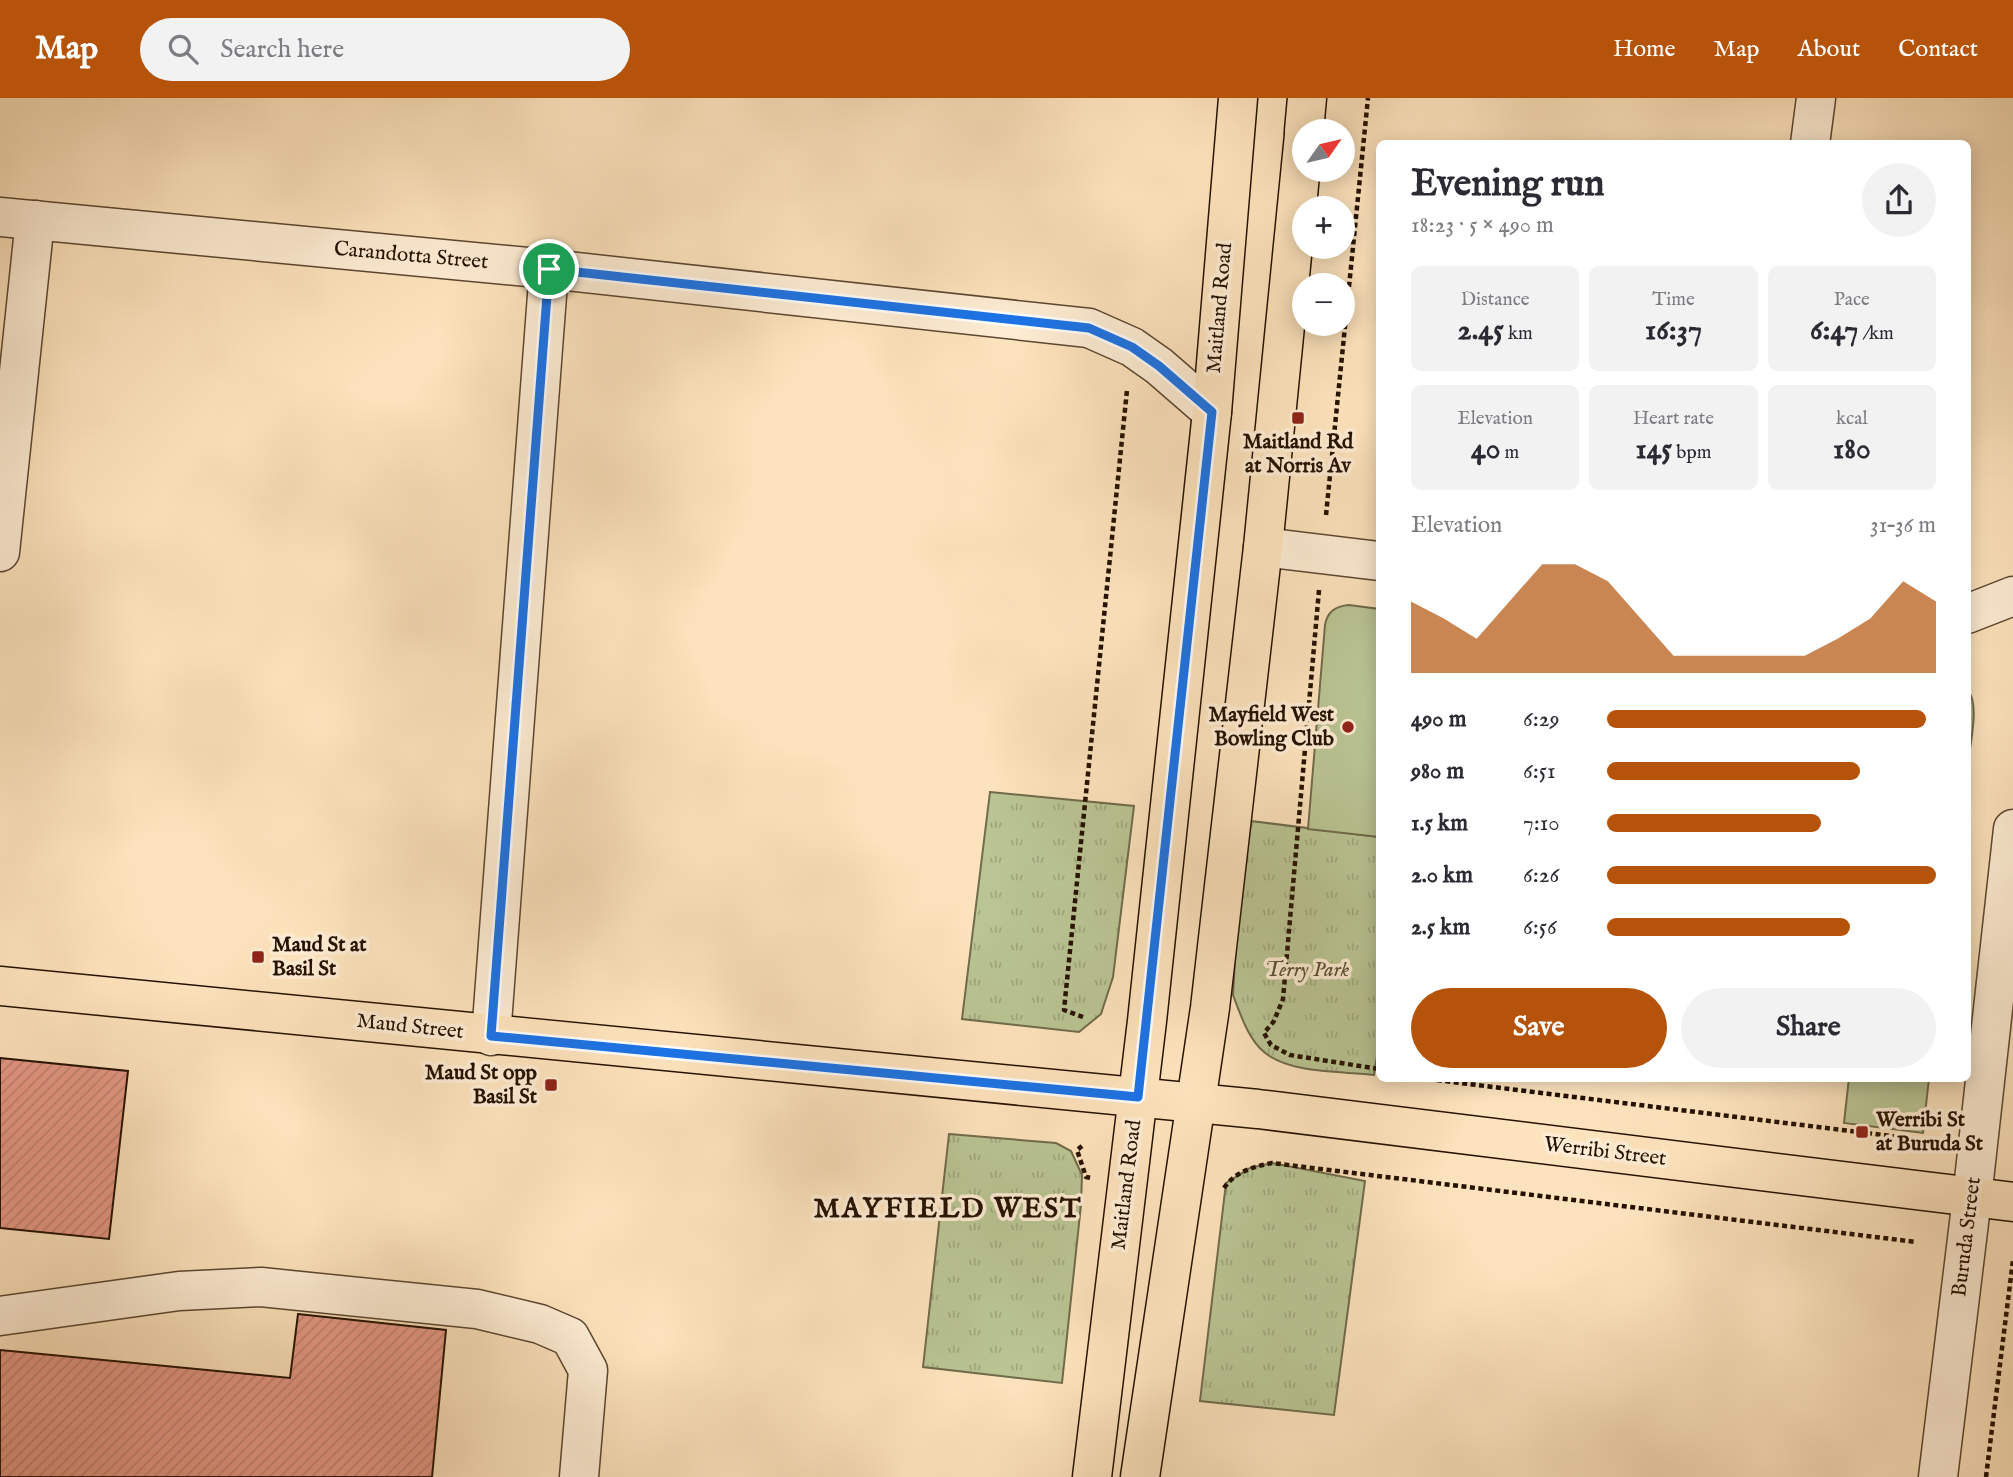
<!DOCTYPE html>
<meta charset="utf-8">
<style>
:root{--surface:#fff;--page:#f2f2f3;--text:#2b2b33;--muted:#7c7c81;--accent:#b45309}
body{margin:0;font-family:"IM FELL English",serif;background:var(--page);color:var(--text);height:100vh;display:flex;flex-direction:column;font-size:26px;white-space:nowrap}
*{box-sizing:border-box;margin:0}
p{font-size:23px;color:var(--muted)}
.icon{flex:none;width:38px;height:38px;fill:none;stroke:currentColor;stroke-width:2;stroke-linecap:round;stroke-linejoin:round}
.map{position:relative;flex:1;overflow:hidden}
.side{position:absolute;left:1376px;top:42px;width:595px;height:942px;display:flex;flex-direction:column;background:var(--surface);border-radius:10px;box-shadow:0 4px 18px #0003}
.side>*{flex:none}
.needle{width:46px;rotate:56deg}
.tools{position:absolute;left:1292px;top:21px;display:grid;gap:14px}
.tools a{display:grid;place-items:center;width:63px;height:63px;border-radius:50%;background:var(--surface);box-shadow:0 4px 18px #0003;font-size:35px}
.pin{position:absolute;display:grid;place-items:center;width:60px;height:60px;color:#fff;margin:-30px;border:4px solid #fff;border-radius:50%;box-shadow:0 2px 7px #0007}
.round{display:grid;place-items:center;flex:none;width:74px;height:74px;border-radius:37px;background:var(--page)}
.summary{display:flex;align-items:center;justify-content:space-between;height:119px;padding:0 35px}
h1{font-size:38px;font-weight:800;line-height:52px}
.metrics{display:grid;grid-template-columns:repeat(3,1fr);gap:10px;height:119px;padding:7px 35px}
.metrics div{display:grid;align-content:center;border-radius:10px;background:var(--page);text-align:center}
.metrics b{font-size:30px;font-weight:800}
.metrics small{font-size:19px;font-weight:400}
.metrics p{font-size:19px}
.chart{height:196px;padding:14px 35px}
.chart p{display:flex;justify-content:space-between}
.chart svg{width:100%;height:126px;margin-top:7px;fill:var(--accent);opacity:.7}
.primary-button{display:flex;gap:14px;margin-top:auto;padding:14px 35px}
.primary-button a{flex:1;height:80px;border-radius:42px;background:var(--accent);color:#fff;font-size:28px;font-weight:800;line-height:80px;text-align:center}
.primary-button a+a{background:var(--page);color:var(--text)}
ul{padding:0 35px;list-style:none;font-size:23px}
li{display:grid;grid-template-columns:112px 84px 1fr;align-items:center;height:52px}
li i{height:18px;border-radius:9px;background:var(--accent)}
header{display:flex;align-items:center;gap:42px;box-sizing:border-box;height:98px;padding:0 35px;background:var(--accent);color:#fff}
header strong{font-size:33px}
nav{display:flex;gap:38px;margin-inline-start:auto;font-size:24px}
.search{width:490px;height:63px;background:var(--page);display:flex;align-items:center;gap:18px;box-sizing:border-box;padding:0 24px;border-radius:38px;color:var(--muted);font-size:26px}
.map>svg:first-child{display:block}
.park{fill:url(#park-tufts);stroke:#706b4a;stroke-width:2}
.pitch{fill:#bac594;stroke:#706b4a;stroke-width:2}
.building{fill:url(#building-hatch);stroke:#251100;stroke-width:2}
.lines{fill:none;stroke-linecap:round;stroke-linejoin:round}
.minor-casing{stroke:#5b462f;stroke-width:41}
.major-casing{stroke:#251100;stroke-width:41}
.path{stroke:#251100;stroke-width:4.5;stroke-dasharray:5 3.5;stroke-linecap:butt}
.minor{stroke:#feedd4;stroke-width:38}
.major{stroke:#fde3bd;stroke-width:38}
.route-casing{stroke:#fff;stroke-width:14}
.route{stroke:#1a73e8;stroke-width:9}
.poi-dot{fill:#8f2418;stroke:#feedd4;stroke-width:2.5}
.labels{text-anchor:middle;dominant-baseline:central;stroke-width:7;stroke-linejoin:round;paint-order:stroke}
.street-label{font-size:21px;fill:#251100;stroke:#feedd4}
.poi-label{font-size:21px;font-weight:bold;fill:#251100;stroke:#feedd4;text-anchor:end}
.park-label{font-size:21px;font-style:italic;fill:#595034;stroke:#feedd4}
.district-label{font-size:28px;font-weight:bold;letter-spacing:2px;fill:#251100;stroke:#feedd4}
</style>
<header>
<strong>Map</strong>
<div class="search"><svg class="icon" aria-label="search" viewBox="0 0 24 24"><circle cx="10" cy="10" r="6"/><path d="M15 15l6 6"/></svg>Search here</div>
<nav><a>Home</a><a>Map</a><a>About</a><a>Contact</a></nav>
</header>
<div class="map">
<svg width="2013" height="1379" viewBox="0 0 2013 1379">
<defs>
<pattern id="park-tufts" width="24" height="20" patternUnits="userSpaceOnUse" patternTransform="scale(1.75)"><rect width="24" height="20" fill="#bac594"/><path d="M3 7l-1-3M5 7V3M7 7l1-3M15 17l-1-3M17 17v-4M19 17l1-3" fill="none" stroke="#a0a87e"/></pattern>
<pattern id="building-hatch" width="6" height="6" patternUnits="userSpaceOnUse" patternTransform="scale(1.75)"><rect width="6" height="6" fill="#e59885"/><path d="M-1 1l2-2M0 6l6-6M5 7l2-2" fill="none" stroke="#c48271"/></pattern>
</defs>
<rect width="100%" height="100%" fill="#fde3bd"/>
<filter id="stains"><feTurbulence type="fractalNoise" baseFrequency=".00286" numOctaves="4"/><feColorMatrix values="0 0 0 0 .2 0 0 0 0 .09 0 0 0 0 .02 0 0 0 .5 -.17"/></filter>
<radialGradient id="worn" r=".72"><stop offset=".6" stop-color="#630" stop-opacity="0"/><stop offset="1" stop-color="#630" stop-opacity=".3"/></radialGradient>
<!-- park -->
<g class="park">
<path d="M 990,694 L 1134,708 L 1113,879 L 1101,916 L 1079,934 L 962,921 Z"/>
<path d="M 1243,722 L 1379,739 L 1379,945 L 1374,977 C 1341,973 1290,976 1264,954 C 1248,941 1240,915 1233,897 Z"/>
<path d="M 949,1036 L 1056,1045 L 1071,1053 L 1082,1077 L 1081,1107 L 1062,1285 L 923,1269 Z"/>
<path d="M 1272,1065 L 1365,1083 L 1334,1317 L 1200,1303 L 1226,1085 L 1250,1070 Z"/>
</g>
<!-- pitch -->
<g class="pitch">
<path d="M 1349,507 L 1379,511 L 1379,739 L 1308,731 L 1325,527 C 1327,514 1335,508 1349,507 Z"/>
<path d="M 1967,591 C 1981,605 1969,651 1967,671 Z"/>
<path d="M 1849,980 L 1929,980 L 1923,1035 L 1844,1025 Z"/>
</g>
<!-- building -->
<g class="building">
<path d="M 0,960 L 128,973 L 109,1141 L 0,1130 Z"/>
<path d="M 298,1216 L 446,1232 L 432,1379 L 0,1379 L 0,1252 L 290,1280 Z"/>
</g>
<g class="lines">
<defs>
<g id="minor">
<path d="M 1810,46 L 1816,0"/>
<path d="M 0,119 L 549,171 L 1089,230 L 1132,249 L 1159,268 L 1212,314"/>
<path d="M 1263,449 L 1379,463"/>
<path d="M 0,454 L 35,122"/>
<path d="M 1967,516 L 2013,498"/>
<path d="M 491,938 L 549,171"/>
<path d="M 0,1218 L 179,1193 L 261,1189 L 477,1211 L 540,1226 L 570,1239 L 588,1272 L 579,1379"/>
<path d="M 1938,1379 L 1972,1100 L 2013,731"/>
</g>
<g id="major">
<path d="M 1304,33 L 1307,0"/>
<path d="M 0,888 L 1258,1011 L 2013,1104"/>
<path d="M 1092,1379 L 1147,923 L 1212,314 L 1238,0"/>
<path d="M 1140,1379 L 1210,910 L 1263,449 L 1304,37"/>
</g>
</defs>
<!-- minor casing -->
<use href="#minor" class="minor-casing"/>
<!-- major casing -->
<use href="#major" class="major-casing"/>
<!-- path -->
<g class="path">
<path d="M 1326,417 L 1368,0"/>
<path d="M 1319,492 L 1283,901 L 1274,923 L 1264,935 L 1271,947 L 1290,957 L 1379,971"/>
<path d="M 1083,919 L 1064,912 L 1127,292"/>
<path d="M 1420,980 L 1940,1044"/>
<path d="M 1082,1048 L 1077,1052 L 1086,1079 L 1091,1080"/>
<path d="M 1224,1090 C 1236,1073 1253,1069 1272,1065 L 1916,1144"/>
<path d="M 1986,1379 L 2013,1162"/>
</g>
<!-- minor -->
<use href="#minor" class="minor"/>
<!-- major -->
<use href="#major" class="major"/>
</g>
<g class="lines">
<defs>
<path id="route" d="M 549,171 L 1089,230 L 1132,249 L 1159,268 L 1212,314 L 1138,999 L 491,938 Z"/>
</defs>
<!-- route casing -->
<use href="#route" class="route-casing"/>
<!-- route -->
<use href="#route" class="route"/>
</g>
<!-- markers -->
<g class="poi-dot">
<rect x="1291" y="313" width="14" height="14" rx="3.5"/>
<circle cx="1348" cy="629" r="7"/>
<rect x="251" y="852" width="14" height="14" rx="3.5"/>
<rect x="544" y="980" width="14" height="14" rx="3.5"/>
<rect x="1855" y="1027" width="14" height="14" rx="3.5"/>
</g>
<g class="labels">
<!-- street labels -->
<g class="street-label">
<text transform="translate(411 158) rotate(5)">Carandotta Street</text>
<text transform="translate(1220 210) rotate(-85)">Maitland Road</text>
<text transform="translate(410 929) rotate(6)">Maud Street</text>
<text transform="translate(1605 1054) rotate(7)">Werribi Street</text>
<text transform="translate(1127 1087) rotate(-83)">Maitland Road</text>
<text transform="translate(1967 1139) rotate(-83)">Buruda Street</text>
</g>
<!-- poi labels -->
<g class="poi-label">
<text x="1298" y="344" text-anchor="middle">Maitland Rd<tspan x="1298" dy="24">at Norris Av</tspan></text>
<text x="1334" y="617">Mayfield West<tspan x="1334" dy="24">Bowling Club</tspan></text>
<text x="272" y="847" text-anchor="start">Maud St at<tspan x="272" dy="24">Basil St</tspan></text>
<text x="537" y="975">Maud St opp<tspan x="537" dy="24">Basil St</tspan></text>
<text x="1876" y="1022" text-anchor="start">Werribi St<tspan x="1876" dy="24">at Buruda St</tspan></text>
</g>
<!-- park labels -->
<g class="park-label">
<text x="1307" y="872">Terry Park</text>
</g>
<!-- district labels -->
<g class="district-label">
<text x="948" y="1111">MAYFIELD WEST</text>
</g>
</g>
<rect width="100%" height="100%" filter="url(#stains)"/>
<rect width="100%" height="100%" fill="url(#worn)"/>
</svg>
<div class="tools">
<a><svg class="needle" viewBox="-14 -14 28 28"><path d="M0-13l5 13h-10z" fill="#e53935"/><path d="M0 13l5-13h-10z" fill="#7c7c81"/></svg></a>
<a>+</a>
<a>−</a>
</div>
<div class="pin" style="left:549px;top:171px;background:#1e9e55"><svg class="icon" aria-label="arrive" viewBox="0 0 24 24"><path d="M6 21V4h12l-3 4 3 4H6"/></svg></div>
<section class="side">
<div class="summary"><div><h1>Evening run</h1><p>18:23 · 5 × 490 m</p></div><a class="round"><svg class="icon" aria-label="share" viewBox="0 0 24 24"><path d="M12 15V3M7 8l5-5 5 5M5 13v7h14v-7"/></svg></a></div>
<div class="metrics">
<div><p>Distance</p><b>2.45<small> km</small></b></div>
<div><p>Time</p><b>16:37</b></div>
<div><p>Pace</p><b>6:47<small> /km</small></b></div>
</div>
<div class="metrics">
<div><p>Elevation</p><b>40<small> m</small></b></div>
<div><p>Heart rate</p><b>145<small> bpm</small></b></div>
<div><p>kcal</p><b>180</b></div>
</div>
<div class="chart"><p><span>Elevation</span>31–36 m</p>
<svg viewBox="0 0 160 44" preserveAspectRatio="none"><path d="M0 44V19L10 25L20 32L30 19L40 6L50 6L60 12L70 25L80 38L90 38L100 38L110 38L120 38L130 32L140 25L150 12L160 19V44z"/></svg>
</div>
<ul>
<li><b>490 m</b>6:29<i style="width:97%"></i></li>
<li><b>980 m</b>6:51<i style="width:77%"></i></li>
<li><b>1.5 km</b>7:10<i style="width:65%"></i></li>
<li><b>2.0 km</b>6:26<i style="width:100%"></i></li>
<li><b>2.5 km</b>6:56<i style="width:74%"></i></li>
</ul>
<div class="primary-button"><a>Save</a><a>Share</a></div>
</section>
</div>
